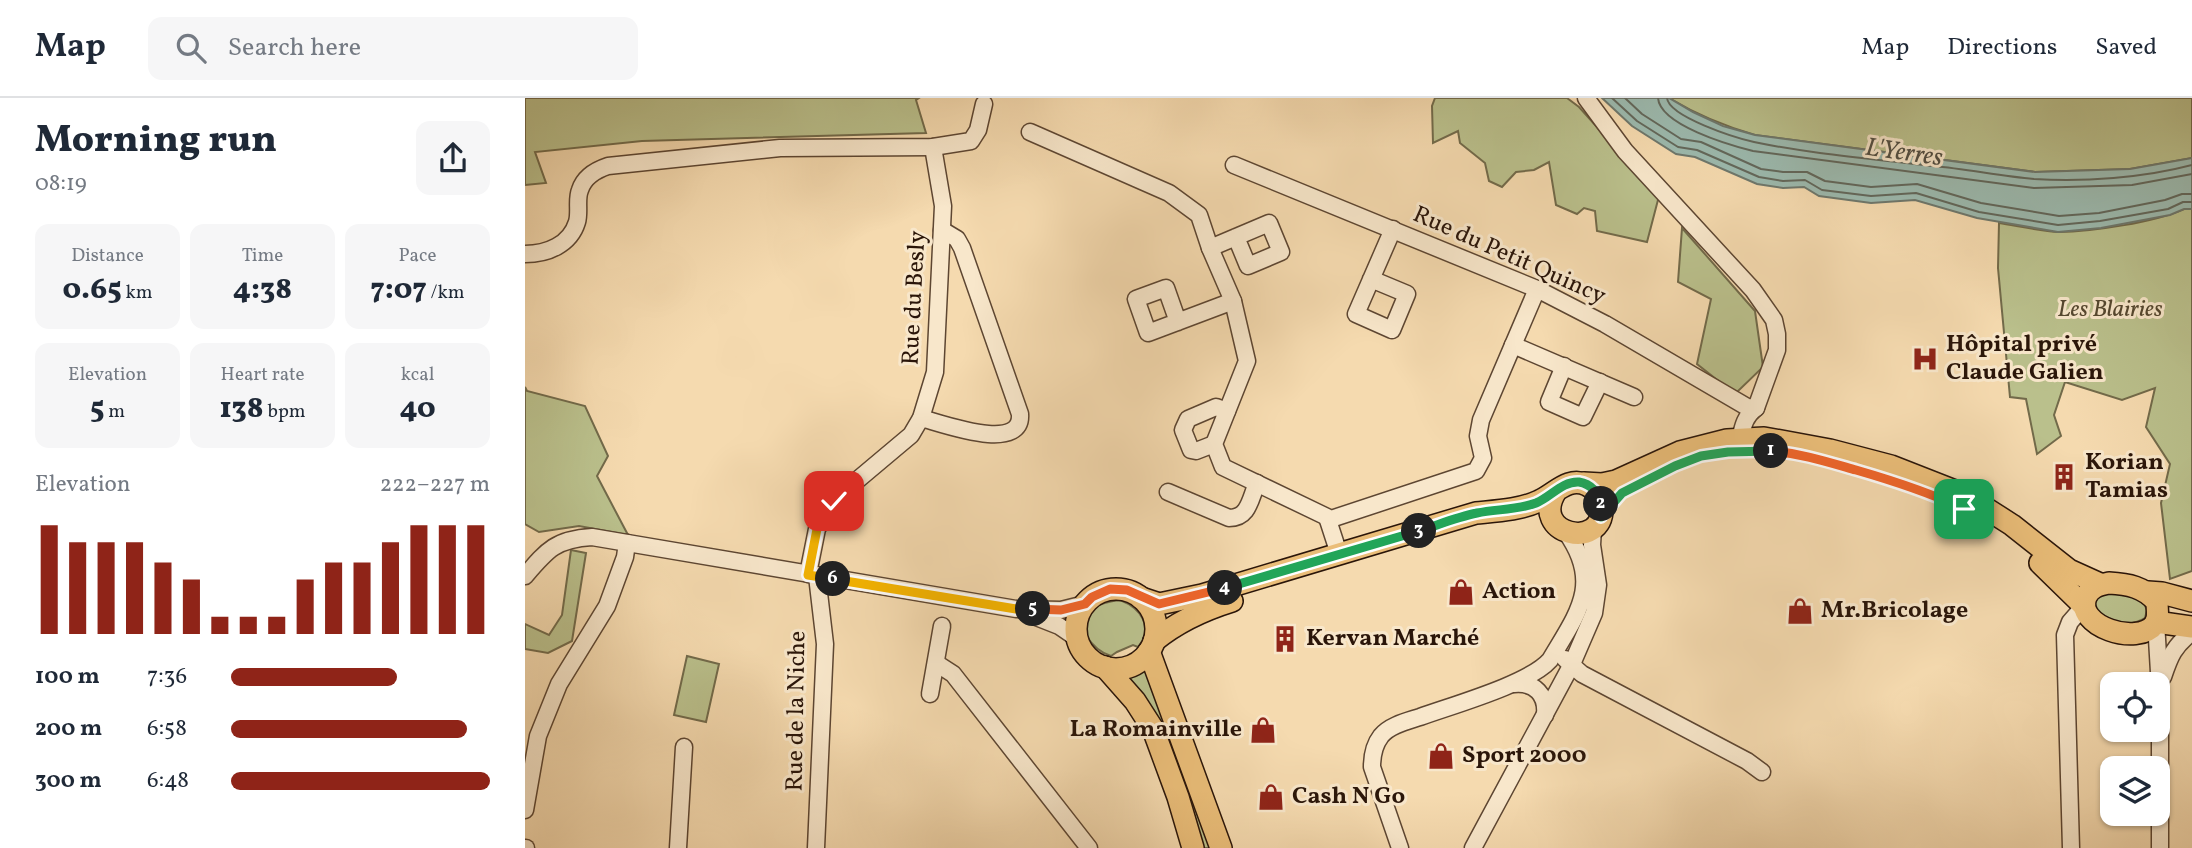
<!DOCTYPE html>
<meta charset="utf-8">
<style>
:root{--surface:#fff;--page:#f6f6f7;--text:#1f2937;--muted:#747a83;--line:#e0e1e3;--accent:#8f2418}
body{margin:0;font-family:Vollkorn,serif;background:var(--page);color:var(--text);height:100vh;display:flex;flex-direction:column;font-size:26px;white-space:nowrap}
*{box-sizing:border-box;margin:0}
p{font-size:23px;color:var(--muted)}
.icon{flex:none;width:38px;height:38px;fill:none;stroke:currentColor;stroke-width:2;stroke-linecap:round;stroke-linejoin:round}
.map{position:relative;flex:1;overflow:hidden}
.sheet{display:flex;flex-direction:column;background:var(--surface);width:525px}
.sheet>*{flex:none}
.controls{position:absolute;left:1575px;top:574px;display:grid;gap:14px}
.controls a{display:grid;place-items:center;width:70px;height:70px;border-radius:14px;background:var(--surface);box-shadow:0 2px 5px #0004;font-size:35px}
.pin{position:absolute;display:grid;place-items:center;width:60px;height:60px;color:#fff;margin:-30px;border-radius:14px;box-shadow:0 4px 10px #0006}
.km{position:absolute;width:35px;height:35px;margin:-18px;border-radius:50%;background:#222;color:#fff;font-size:19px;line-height:35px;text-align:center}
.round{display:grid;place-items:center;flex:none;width:74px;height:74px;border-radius:14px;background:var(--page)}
.headline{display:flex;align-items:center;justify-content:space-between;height:119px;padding:0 35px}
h1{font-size:38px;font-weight:800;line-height:52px}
.figures{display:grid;grid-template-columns:repeat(3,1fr);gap:10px;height:119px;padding:7px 35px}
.figures div{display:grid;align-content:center;border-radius:14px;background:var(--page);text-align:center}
.figures b{font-size:30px;font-weight:800}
.figures small{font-size:19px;font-weight:400}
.figures p{font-size:19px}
.chart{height:196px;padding:14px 35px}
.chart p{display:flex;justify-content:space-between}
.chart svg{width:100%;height:126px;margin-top:7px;stroke:var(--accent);stroke-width:6}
ul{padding:0 35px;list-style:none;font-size:23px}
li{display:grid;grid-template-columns:112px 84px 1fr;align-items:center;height:52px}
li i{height:18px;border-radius:9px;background:var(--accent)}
header{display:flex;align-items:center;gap:42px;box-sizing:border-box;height:98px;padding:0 35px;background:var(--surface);border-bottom:2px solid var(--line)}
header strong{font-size:33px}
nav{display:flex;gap:38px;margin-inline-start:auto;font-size:24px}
.search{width:490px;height:63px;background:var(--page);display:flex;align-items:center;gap:18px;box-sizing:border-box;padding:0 24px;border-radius:14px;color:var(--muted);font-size:26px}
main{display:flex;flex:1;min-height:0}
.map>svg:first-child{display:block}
.green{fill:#bac08c;stroke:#726a4a;stroke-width:2}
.water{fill:#9cbaaf;stroke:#6e786d;stroke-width:2}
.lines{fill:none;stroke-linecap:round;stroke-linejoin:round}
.shore{stroke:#63685c;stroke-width:2}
.minor-casing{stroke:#5d4632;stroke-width:19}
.major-casing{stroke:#2a1509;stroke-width:24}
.minor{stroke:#f8e7cb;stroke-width:16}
.major{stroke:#eabd78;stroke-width:21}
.split-1-casing{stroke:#fff;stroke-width:14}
.split-2-casing{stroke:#fff;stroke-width:14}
.split-3-casing{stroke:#fff;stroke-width:14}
.split-4-casing{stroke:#fff;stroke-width:14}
.split-5-casing{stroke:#fff;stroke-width:14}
.split-6-casing{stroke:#fff;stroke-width:14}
.split-7-casing{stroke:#fff;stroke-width:14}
.split-1{stroke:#f0652b;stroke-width:9}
.split-2{stroke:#22a559;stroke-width:9}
.split-3{stroke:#22a559;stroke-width:9}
.split-4{stroke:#22a559;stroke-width:9}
.split-5{stroke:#f0652b;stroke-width:9}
.split-6{stroke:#f5b400;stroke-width:9}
.split-7{stroke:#f5b400;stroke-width:9}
.labels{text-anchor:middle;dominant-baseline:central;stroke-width:6;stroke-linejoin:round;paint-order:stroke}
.street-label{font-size:24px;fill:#2a1509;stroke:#f8e7cb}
.park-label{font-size:24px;font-style:italic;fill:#554830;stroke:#f8e7cb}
.poi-label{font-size:24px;font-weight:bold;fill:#2a1509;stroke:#f8e7cb;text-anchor:start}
.water-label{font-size:26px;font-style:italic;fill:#524f43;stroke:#f8e7cb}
</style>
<header>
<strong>Map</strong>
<div class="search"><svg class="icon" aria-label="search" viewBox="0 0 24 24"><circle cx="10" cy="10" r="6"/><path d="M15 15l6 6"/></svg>Search here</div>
<nav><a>Map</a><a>Directions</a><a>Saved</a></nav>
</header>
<main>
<section class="sheet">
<div class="headline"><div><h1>Morning run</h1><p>08:19</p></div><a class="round"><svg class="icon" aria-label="share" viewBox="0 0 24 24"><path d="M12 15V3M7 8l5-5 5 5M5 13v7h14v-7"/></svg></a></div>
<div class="figures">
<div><p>Distance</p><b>0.65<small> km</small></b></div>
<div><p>Time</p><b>4:38</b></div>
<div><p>Pace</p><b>7:07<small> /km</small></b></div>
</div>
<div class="figures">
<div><p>Elevation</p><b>5<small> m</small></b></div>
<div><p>Heart rate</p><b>138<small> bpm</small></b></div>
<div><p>kcal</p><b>40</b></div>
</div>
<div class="chart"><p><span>Elevation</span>222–227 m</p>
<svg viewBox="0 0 160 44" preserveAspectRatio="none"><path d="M5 44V6M15 44V12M25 44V12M35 44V12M45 44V19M55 44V25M65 44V38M75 44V38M85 44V38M95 44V25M105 44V19M115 44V19M125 44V12M135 44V6M145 44V6M155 44V6"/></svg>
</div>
<ul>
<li><b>100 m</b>7:36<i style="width:64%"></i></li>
<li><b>200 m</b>6:58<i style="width:91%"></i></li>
<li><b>300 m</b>6:48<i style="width:100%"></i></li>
</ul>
</section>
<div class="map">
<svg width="1667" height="750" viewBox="0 0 1667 750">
<rect width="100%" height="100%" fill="#f5daaf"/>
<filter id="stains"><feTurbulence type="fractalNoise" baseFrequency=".00286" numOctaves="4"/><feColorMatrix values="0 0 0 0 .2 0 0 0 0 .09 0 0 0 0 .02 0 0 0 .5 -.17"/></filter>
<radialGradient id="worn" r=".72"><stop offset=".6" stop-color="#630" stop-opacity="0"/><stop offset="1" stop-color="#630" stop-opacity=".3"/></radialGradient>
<!-- green -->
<g class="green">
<path d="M 0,0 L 394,0 L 391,2 L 401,35 L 117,43 L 10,54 L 21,85 L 0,87 Z"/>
<path d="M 910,0 L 1042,0 L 1054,9 L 1134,98 L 1122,144 L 1072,133 L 1070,113 L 1059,110 L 1052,116 L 1031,107 L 1024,64 L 1009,72 L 991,74 L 977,89 L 964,83 L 960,65 L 935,45 L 933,33 L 908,45 L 907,8 Z"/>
<path d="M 1144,0 L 1667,0 L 1667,60 L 1605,71 L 1510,74 L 1230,37 C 1199,28 1172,17 1144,0 Z"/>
<path d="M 1659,111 L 1667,111 L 1667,473 L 1645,481 L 1636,405 L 1645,366 L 1621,329 L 1630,290 L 1597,302 L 1540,284 L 1529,317 L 1536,338 L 1512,356 L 1501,301 L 1485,299 L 1473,170 L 1474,125 C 1493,128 1515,133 1534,134 C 1566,134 1630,124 1659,111 Z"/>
<path d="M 1157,130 L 1230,213 L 1238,269 L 1210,296 L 1172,266 L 1186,201 L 1153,184 Z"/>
<path d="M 0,289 L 2,293 L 60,308 L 83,358 L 72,378 L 103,437 L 54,428 L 14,434 L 0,426 Z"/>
<path d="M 46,452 L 61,455 L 47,543 L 23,555 L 0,551 L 0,526 L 24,537 L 37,517 Z"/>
<path d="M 1586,491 L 1618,503 L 1622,512 L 1620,520 C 1602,531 1586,523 1570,512 L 1568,499 Z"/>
<path d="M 595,502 C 616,510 629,529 613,549 L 608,547 L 592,554 L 586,558 C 568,553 546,527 568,510 C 576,505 586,503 595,502 Z"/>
<path d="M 162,558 L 194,566 L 181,624 L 149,617 Z"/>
<path d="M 623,569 L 690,750 L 676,750 L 600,578 Z"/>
</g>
<!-- water -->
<path class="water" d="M 1077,0 L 1144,0 L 1168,14 L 1198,28 L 1230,37 L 1510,74 L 1605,71 L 1667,60 L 1667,111 L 1659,111 L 1645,117 L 1576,130 L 1533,134 L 1452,120 L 1390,102 L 1346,105 L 1294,98 L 1279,89 L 1258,90 L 1232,86 L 1170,59 L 1151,56 L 1107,28 Z"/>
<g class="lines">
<!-- shore -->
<g class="shore">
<path d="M 1087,0 L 1112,23 L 1153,49 L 1172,52 L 1234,79 L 1258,83 L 1280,82 L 1297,92 L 1346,98 L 1391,95 L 1454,114 L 1533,127 L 1575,123 L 1643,111 L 1658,104 L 1667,104"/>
<path d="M 1100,0 L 1117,16 L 1156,41 L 1176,44 L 1236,71 L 1258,74 L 1282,74 L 1300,83 L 1346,89 L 1392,86 L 1456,105 L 1534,118 L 1574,115 L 1640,102 L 1657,96 L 1667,96"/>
<path d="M 1133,0 C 1135,27 1204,47 1228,53 L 1509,90 L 1607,87 L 1667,76"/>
<path d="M 1142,0 C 1144,19 1211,40 1229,44 C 1286,56 1350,61 1408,68 C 1442,71 1475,78 1509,81 C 1559,84 1618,80 1667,67"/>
</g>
<defs>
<g id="minor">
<path d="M 1061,0 L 1100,53 L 1228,192 L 1249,222 L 1252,236 L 1252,252 L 1231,310 C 1220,318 1218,328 1215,341"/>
<path d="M 505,34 L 644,95 L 674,117 L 685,150 L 708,203 L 722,263 L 689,346 L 698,369 L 802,419 L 814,456"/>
<path d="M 709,67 L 1012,191 L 1080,226 L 1222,309 L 1231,310"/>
<path d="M 685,150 L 744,125 L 756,154 L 723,168 L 711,139"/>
<path d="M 0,156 C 22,156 45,147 52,124 C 55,114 51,101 55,92 C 59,79 71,72 83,68 L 255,50 L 408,49 L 446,43 L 453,32 L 459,6"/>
<path d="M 846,181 L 882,196 L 867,232 L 831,216 L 868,131"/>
<path d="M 653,224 L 641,190 L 611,201 L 623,235 L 708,203"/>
<path d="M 988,247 L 1109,299"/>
<path d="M 1039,268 L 1024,304 L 1058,319 L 1075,284"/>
<path d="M 396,320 C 416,325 498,356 495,316 L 437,150 L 432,141 L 417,132"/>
<path d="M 689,346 L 671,353 L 666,352 L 658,332 L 663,321 L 691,309 L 702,313"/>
<path d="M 643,394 L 704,420 C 724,420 725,401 732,385"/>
<path d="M 803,422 L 951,373 L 958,360 L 953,338 L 956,322 L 1012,191"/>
<path d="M 283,476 L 292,431 L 300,416 L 311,400 L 386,337 L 396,320 L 410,274 L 418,108 L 408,49"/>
<path d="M 0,478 C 22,452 31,441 67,439 L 491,511 L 536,512 L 560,506"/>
<path d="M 506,517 L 534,528 L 553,541"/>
<path d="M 1631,524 L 1635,591 L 1635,750"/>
<path d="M 1040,561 L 1057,576 L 1222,663 L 1237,674"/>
<path d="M 411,565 L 428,576 L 564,750"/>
<path d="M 1638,579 C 1645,558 1649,548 1667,534"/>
<path d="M 989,586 C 1010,584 1022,597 1020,617"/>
<path d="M 405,596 L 417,528"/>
<path d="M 0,712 L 13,638 L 34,586 L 82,508 L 100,459 L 102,445"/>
<path d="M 0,750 L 1,750"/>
<path d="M 153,750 L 159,649"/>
<path d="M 291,750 L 300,546 L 292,478"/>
<path d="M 875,750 L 847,669 C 847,658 849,647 856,638 C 865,627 883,623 895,619 C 928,607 1004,586 1025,562 C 1052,516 1078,486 1041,434"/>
<path d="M 948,750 L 1047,566 L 1069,515 L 1073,487 L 1067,447 L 1068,430"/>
<path d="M 1546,750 L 1540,537 L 1545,524 L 1559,508"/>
</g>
<g id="major">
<path d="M 1059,385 L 1077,386 L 1091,383 L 1155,354 L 1202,342 L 1239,340 L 1305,352 L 1366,368 L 1440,397 L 1487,427 L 1544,472 L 1575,486"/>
<path d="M 1515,465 L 1559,508"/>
<path d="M 1584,485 C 1603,486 1619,489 1632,504 C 1632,511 1634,520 1630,526 C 1613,549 1549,528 1561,499 C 1565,489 1574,487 1584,485 Z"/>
<circle cx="591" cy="531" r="40"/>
<path d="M 1623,494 L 1637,495 L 1667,503"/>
<path d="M 616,500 L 634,506 L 677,497 L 951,415 C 971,413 995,412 1014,403 C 1030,396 1043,378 1062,387 C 1071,391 1076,399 1077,408 C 1080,454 1003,437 1031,393"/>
<path d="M 1631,524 L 1667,529"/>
<path d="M 629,543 C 652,524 678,512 707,503"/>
<path d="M 624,553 L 696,750"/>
<path d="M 580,569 L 610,603 L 628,631 L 653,699 L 668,750"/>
</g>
</defs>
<!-- minor casing -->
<use href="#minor" class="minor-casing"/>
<!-- major casing -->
<use href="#major" class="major-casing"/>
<!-- minor -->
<use href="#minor" class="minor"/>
<!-- major -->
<use href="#major" class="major"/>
</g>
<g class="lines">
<defs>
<path id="split-1" d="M 1246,353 C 1275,355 1303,364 1331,372 C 1369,383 1404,394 1439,411"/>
<path id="split-2" d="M 1076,406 L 1076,419 L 1097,395 L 1150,368 L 1176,358 L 1203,354 L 1246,353"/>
<path id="split-3" d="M 894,433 C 913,427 932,419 952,415 C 972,411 992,412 1011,405 C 1026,399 1037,383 1054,384 C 1066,386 1074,395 1076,406"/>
<path id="split-4" d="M 700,490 L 894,433"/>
<path id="split-5" d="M 508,511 L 536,512 L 560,506 L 567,499 L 585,491 L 602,492 L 634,506 L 700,490"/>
<path id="split-6" d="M 308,481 L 491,511 L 508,511"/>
<path id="split-7" d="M 308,481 L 283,477 L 292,431 L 309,403"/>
</defs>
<!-- split-1 casing -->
<use href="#split-1" class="split-1-casing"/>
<!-- split-2 casing -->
<use href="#split-2" class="split-2-casing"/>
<!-- split-3 casing -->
<use href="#split-3" class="split-3-casing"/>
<!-- split-4 casing -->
<use href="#split-4" class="split-4-casing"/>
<!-- split-5 casing -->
<use href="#split-5" class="split-5-casing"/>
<!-- split-6 casing -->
<use href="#split-6" class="split-6-casing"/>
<!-- split-7 casing -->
<use href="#split-7" class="split-7-casing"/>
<!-- split-1 -->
<use href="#split-1" class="split-1"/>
<!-- split-2 -->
<use href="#split-2" class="split-2"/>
<!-- split-3 -->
<use href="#split-3" class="split-3"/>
<!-- split-4 -->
<use href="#split-4" class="split-4"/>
<!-- split-5 -->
<use href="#split-5" class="split-5"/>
<!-- split-6 -->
<use href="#split-6" class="split-6"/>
<!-- split-7 -->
<use href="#split-7" class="split-7"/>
</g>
<!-- icons -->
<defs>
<symbol id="hospital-bare" viewBox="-9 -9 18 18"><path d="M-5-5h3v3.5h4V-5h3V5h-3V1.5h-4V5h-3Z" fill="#8f2418" stroke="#f8e7cb" stroke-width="2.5" paint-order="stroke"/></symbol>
<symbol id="building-bare" viewBox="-9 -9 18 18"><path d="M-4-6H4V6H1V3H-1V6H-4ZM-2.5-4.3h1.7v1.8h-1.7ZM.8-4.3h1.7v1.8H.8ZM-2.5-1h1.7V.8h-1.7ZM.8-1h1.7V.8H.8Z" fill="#8f2418" stroke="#f8e7cb" stroke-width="2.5" paint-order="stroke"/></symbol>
<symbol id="shop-bare" viewBox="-9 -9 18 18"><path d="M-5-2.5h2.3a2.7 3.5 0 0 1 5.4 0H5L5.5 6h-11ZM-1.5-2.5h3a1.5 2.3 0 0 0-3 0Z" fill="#8f2418" stroke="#f8e7cb" stroke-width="2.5" paint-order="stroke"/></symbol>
</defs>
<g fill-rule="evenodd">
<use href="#hospital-bare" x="1381" y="242" width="38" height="38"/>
<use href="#building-bare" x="1520" y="360" width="38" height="38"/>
<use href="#shop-bare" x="917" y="475" width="38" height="38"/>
<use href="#shop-bare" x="1256" y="494" width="38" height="38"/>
<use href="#building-bare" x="741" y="522" width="38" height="38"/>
<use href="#shop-bare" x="719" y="613" width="38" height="38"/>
<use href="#shop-bare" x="897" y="639" width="38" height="38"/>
<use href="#shop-bare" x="727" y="680" width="38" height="38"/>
</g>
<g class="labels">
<!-- street labels -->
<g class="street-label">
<text transform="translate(984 158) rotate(24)">Rue du Petit Quincy</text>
<text transform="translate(390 200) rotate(-87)">Rue du Besly</text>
<text transform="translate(272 613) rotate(-89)">Rue de la Niche</text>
</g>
<!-- park labels -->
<g class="park-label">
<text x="1585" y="212">Les Blairies</text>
</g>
<!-- poi labels -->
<g class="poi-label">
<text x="1421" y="247">Hôpital privé<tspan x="1421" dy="28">Claude Galien</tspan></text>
<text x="1560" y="365">Korian<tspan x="1560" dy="28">Tamias</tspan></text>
<text x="957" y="494">Action</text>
<text x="1296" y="513">Mr.Bricolage</text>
<text x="781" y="541">Kervan Marché</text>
<text x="717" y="632" text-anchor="end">La Romainville</text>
<text x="937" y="658">Sport 2000</text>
<text x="767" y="699">Cash N Go</text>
</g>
<!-- water labels -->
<g class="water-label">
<text transform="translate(1379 55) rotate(8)">L'Yerres</text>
</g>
</g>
<rect width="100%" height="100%" filter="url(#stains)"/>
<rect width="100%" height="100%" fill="url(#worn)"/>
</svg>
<div class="controls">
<a><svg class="icon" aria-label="locate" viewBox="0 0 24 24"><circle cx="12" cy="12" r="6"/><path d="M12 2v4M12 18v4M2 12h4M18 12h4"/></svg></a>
<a><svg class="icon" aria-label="layers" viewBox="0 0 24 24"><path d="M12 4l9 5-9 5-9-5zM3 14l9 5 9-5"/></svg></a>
</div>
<div class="pin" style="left:1439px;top:411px;background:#1e9e55"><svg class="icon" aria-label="arrive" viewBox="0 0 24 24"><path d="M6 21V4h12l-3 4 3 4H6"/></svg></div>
<div class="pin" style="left:309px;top:403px;background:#d93025"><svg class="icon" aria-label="check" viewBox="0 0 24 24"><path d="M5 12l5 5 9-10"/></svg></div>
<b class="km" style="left:1246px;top:353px">1</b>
<b class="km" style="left:1076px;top:406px">2</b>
<b class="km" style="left:894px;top:433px">3</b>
<b class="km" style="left:700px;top:490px">4</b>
<b class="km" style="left:508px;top:511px">5</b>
<b class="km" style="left:308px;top:481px">6</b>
</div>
</main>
